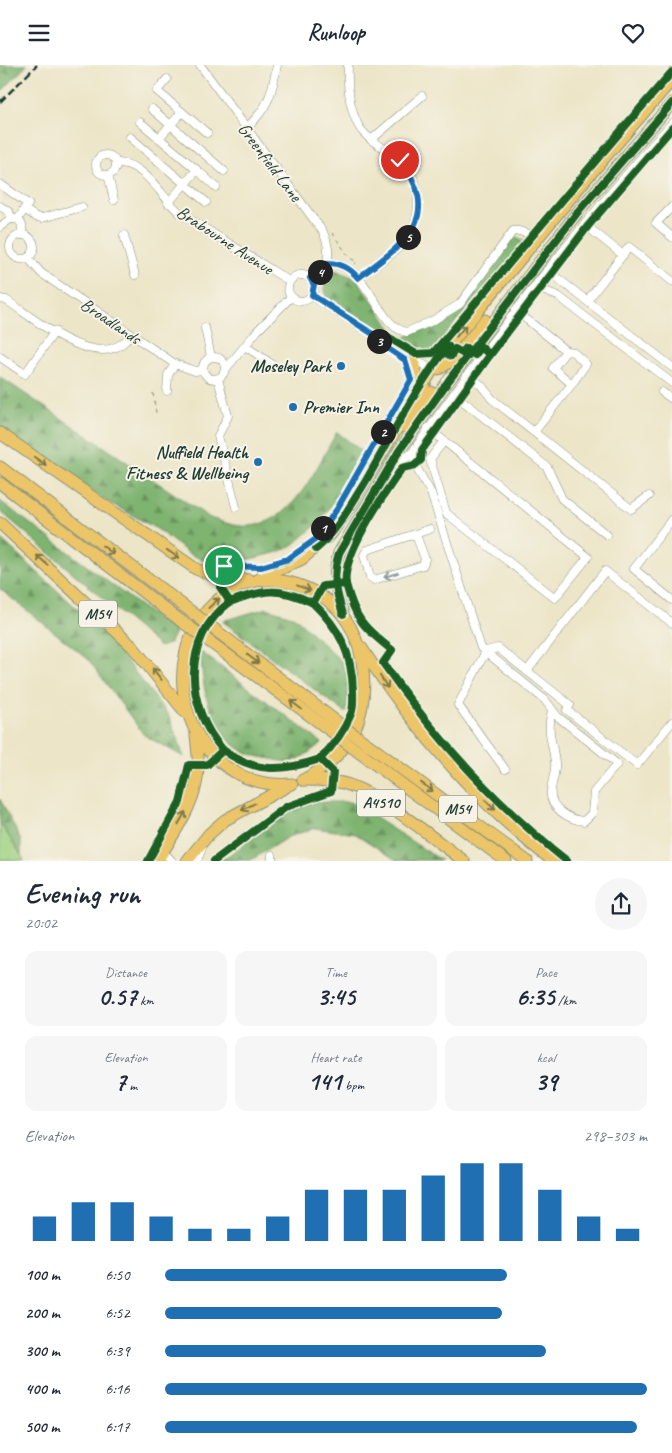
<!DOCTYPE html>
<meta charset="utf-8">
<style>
:root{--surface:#fff;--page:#f6f6f7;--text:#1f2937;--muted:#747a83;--accent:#1f6fb2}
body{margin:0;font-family:Caveat,sans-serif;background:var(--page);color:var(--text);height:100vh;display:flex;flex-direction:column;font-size:19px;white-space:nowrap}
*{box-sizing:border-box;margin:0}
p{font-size:16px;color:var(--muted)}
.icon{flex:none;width:28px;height:28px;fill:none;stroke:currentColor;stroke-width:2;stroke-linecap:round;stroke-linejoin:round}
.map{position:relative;height:796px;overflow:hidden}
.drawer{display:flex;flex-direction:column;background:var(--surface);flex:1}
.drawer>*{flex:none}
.pin{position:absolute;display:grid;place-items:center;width:42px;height:42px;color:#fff;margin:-21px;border:2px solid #fff;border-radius:50%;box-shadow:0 1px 5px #0007}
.km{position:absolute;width:25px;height:25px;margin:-12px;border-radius:50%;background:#222;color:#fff;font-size:14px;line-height:25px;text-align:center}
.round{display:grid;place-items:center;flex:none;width:52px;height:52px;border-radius:26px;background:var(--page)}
.overview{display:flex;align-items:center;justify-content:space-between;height:85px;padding:0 25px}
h1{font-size:28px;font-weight:700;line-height:38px}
.stats{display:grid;grid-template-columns:repeat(3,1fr);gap:8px;height:85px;padding:5px 25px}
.stats div{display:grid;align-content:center;border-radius:12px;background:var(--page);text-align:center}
.stats b{font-size:25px;font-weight:700}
.stats small{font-size:14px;font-weight:400}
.stats p{font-size:14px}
.chart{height:140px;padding:10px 25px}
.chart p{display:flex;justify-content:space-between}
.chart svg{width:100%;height:90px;margin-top:5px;stroke:var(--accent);stroke-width:6}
ul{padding:0 25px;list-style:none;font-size:16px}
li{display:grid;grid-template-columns:80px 60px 1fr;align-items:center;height:38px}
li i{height:12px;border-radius:6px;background:var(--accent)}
header{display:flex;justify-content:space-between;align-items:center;height:65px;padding:0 25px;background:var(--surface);font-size:22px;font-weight:700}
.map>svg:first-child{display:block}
.green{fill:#9ed181;stroke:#5e875a}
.forest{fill:url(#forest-firs);stroke:#4e7852}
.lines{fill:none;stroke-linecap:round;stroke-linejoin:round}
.minor-casing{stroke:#86917e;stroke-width:9}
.highway-casing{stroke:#86917e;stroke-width:13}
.path{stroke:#86917e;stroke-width:1;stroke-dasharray:4 4;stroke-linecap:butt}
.minor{stroke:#fff;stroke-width:8}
.highway{stroke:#edc569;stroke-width:11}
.rail{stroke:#1f3d34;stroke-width:2.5;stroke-dasharray:8 4;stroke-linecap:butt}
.highway-bridge-casing{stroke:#86917e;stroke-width:13;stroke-linecap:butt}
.highway-bridge{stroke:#edc569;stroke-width:11}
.cycleway-casing{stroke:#f7f3e8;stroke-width:11}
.cycleway{stroke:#1b5e20;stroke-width:8}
.oneway{stroke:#7c7a4c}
.oneway2{stroke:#8f9e9a}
.route-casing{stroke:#fff;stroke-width:10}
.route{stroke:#1f6fb2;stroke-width:6}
.poi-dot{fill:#1f6fb2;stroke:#f7f3e8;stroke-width:2}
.labels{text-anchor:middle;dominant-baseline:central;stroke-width:4;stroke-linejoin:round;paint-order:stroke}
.shield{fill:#f7f3e8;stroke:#60746a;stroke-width:1}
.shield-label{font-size:16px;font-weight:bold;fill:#1f3d34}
.street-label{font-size:18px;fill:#1f3d34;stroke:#f7f3e8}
.poi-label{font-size:18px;font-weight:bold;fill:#1f3d34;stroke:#f7f3e8;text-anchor:end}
</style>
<header><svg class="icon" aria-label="menu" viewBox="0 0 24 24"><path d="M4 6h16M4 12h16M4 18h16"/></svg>Runloop<svg class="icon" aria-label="heart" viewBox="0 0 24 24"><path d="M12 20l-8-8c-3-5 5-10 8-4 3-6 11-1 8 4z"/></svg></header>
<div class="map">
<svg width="672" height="796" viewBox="0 0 672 796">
<defs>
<pattern id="forest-firs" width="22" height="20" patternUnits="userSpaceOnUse" patternTransform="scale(1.25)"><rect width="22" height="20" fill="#7eb36f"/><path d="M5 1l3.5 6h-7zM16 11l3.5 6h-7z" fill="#67935c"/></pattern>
</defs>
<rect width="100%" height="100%" fill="#f7f3e8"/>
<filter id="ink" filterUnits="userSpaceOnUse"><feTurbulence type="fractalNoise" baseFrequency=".02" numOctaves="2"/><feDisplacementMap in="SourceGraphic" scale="10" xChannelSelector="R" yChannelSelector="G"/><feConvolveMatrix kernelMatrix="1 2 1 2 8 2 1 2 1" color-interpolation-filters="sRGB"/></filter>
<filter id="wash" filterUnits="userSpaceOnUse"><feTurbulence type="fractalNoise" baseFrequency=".0096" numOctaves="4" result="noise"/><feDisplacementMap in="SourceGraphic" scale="20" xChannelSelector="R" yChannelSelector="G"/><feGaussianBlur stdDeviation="1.12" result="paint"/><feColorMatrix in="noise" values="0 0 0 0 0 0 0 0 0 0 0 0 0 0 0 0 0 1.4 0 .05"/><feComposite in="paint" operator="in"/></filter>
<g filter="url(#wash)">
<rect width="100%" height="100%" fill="#ece5c7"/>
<!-- green -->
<path class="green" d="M 0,758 L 21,790 L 24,795 L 0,795 Z"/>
<!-- forest -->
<g class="forest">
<path d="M 0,0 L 27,0 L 0,28 Z"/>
<path d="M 516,172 L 525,176 L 431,286 C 398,284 355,249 326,232 L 324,215 L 335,205 L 357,214 L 396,270 L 404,273 L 457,245 L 510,173 Z"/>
<path d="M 0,312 L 210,453 C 220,456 230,460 240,461 C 292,465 315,404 337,367 L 364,388 L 333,439 L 314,462 L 292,481 L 279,487 L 234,498 L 212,499 L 190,489 L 157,464 L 103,434 L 0,363 Z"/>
<path d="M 0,436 L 175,567 L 169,579 L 160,582 L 0,446 Z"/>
<path d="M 0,473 L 107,571 L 169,651 L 184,692 L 144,670 L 88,594 L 0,524 Z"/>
<path d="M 267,543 L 295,552 L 341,596 L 350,616 L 346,648 L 222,556 Z"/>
<path d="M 201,587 L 322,678 C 313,684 303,693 293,696 C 286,698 273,694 266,693 C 214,686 202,632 201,587 Z"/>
<path d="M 0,734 L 21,775 L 21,790 L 0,758 Z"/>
<path d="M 304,737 L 350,737 L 441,795 L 396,795 L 356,769 L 315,763 L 288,772 L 251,795 L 222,795 Z"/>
</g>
</g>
<g filter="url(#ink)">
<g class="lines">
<defs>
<g id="minor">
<path d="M 200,0 L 323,167 C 331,185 332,205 310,213"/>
<path d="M 348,0 C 347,20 349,42 358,60 C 367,76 386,83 399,94 C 424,116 424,158 401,180 C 389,193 372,202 358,213"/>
<path d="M 167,14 L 157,26 L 182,47 L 159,73 L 197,105 L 168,138"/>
<path d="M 152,44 L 224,106"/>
<path d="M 182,47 L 207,68"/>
<path d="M 140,57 L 159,73"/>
<path d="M 245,64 C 268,44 272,29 277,0"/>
<path d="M 130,72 L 206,137"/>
<path d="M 371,75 L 422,31"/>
<circle cx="106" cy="100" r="10"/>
<path d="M 117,98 C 145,97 161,132 180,148 L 289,216"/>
<path d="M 197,105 L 216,122"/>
<path d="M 108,110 L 114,135"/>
<path d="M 0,119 L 28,139 L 18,154"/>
<path d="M 0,141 L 9,147 L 12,154"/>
<path d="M 672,142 L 656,158 L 672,172"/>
<path d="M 24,144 L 36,152 L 42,153 L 82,142"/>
<path d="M 584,159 L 623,190"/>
<path d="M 0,162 L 10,154 L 18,154 L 22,160 L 22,170"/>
<circle cx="22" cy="182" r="12"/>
<path d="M 124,170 L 135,210"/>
<path d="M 28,193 L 41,208 L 175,299 L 195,306 L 202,305"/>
<path d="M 327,198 C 370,197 376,263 407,267 L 432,256 L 460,239 L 513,166 L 519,166 L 539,172"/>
<path d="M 547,205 L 672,302"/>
<circle cx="301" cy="223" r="13"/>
<path d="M 534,222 L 558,231 L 672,318"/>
<path d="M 312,231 L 432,305"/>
<path d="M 0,234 L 6,235 C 36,254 101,313 131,269"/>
<path d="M 587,236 L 629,182 L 672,216"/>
<path d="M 515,245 L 566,286 L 553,303 L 572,319 L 534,367"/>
<path d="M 205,263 L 211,292"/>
<path d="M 245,281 L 273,300"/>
<path d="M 566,286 L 573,287 L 586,299 L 572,319"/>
<circle cx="214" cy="303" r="11"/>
<path d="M 0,292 L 25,309 L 55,266"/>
<path d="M 225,305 L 258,265 L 291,232"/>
<path d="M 468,310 L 481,320 L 492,334 L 631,444 L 649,431"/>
<path d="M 218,314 L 228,351 L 218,371 L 236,442"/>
<path d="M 167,326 L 168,310 L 175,299"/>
<path d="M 662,327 L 672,334"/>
<path d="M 454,329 L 547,402 L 562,434 L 607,470"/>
<path d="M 428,363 L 588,492 L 555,533 L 446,448 L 430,394 L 444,376"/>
<path d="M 412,388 L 416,402 L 431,428 L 481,583 L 545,635 L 557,651 L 617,699 L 594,727 L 592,748 L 584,756 C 569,755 548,742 551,725 C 552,715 556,707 555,698 C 553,677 546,667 552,645"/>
<path d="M 390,405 L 412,388 C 492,273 578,162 672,58"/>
<path d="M 672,454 L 634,504 L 672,535"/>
<path d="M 416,470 L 425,494 L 423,500 L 374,515 L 370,512 L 364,490 L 367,485 L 430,464"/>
<path d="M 527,606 L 605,506 L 672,558"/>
<path d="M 505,704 L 458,640 L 486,586 L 498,583 L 570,640 L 567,645 L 637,700 L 672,657"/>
<path d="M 163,787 L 172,796"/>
<path d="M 197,796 L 202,783"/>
<path d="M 272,796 L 272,790"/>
</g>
<g id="highway">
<path d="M 432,305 C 448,307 474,268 485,255"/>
<path d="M 408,332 L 416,313 L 413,293"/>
<path d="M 405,362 L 431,327"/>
<path d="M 0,368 L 196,504 L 217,512 L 249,515"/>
<path d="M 0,402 L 189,545"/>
<path d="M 0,418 L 181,556"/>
<path d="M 0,458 L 133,582 L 185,647"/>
<path d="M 259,514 L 302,494 L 331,469 L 352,438 L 443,288 L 586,114 L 672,15"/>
<path d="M 343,549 C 336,527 332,510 339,488 L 399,386 L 449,315 L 580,144 L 672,38"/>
<path d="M 214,564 L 341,660"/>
<path d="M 206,574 L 335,669"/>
<path d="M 361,582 C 413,662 475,737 553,796"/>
<path d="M 366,678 L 527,796"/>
<path d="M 360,688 L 506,796"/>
<path d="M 303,715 C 317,715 333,715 346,719 C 380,729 434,774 464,796"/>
<path d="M 292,719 C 190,728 145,594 220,533 C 236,520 252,514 272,515 C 294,516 317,525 333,540 C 350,555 358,575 362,596 C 370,650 352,690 303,715"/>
<path d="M 157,796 C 174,768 197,737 198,704 C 199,693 197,681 196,670"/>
<path d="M 187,796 L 209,769 L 225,755 L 286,722"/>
</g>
</defs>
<!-- minor casing -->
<use href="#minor" class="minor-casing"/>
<!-- highway casing -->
<use href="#highway" class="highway-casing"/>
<!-- path -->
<g class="path">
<path d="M 332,168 L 350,193 L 357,197 L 355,199"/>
<path d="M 153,328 L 156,348"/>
</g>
<!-- minor -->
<use href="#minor" class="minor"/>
<!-- highway -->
<use href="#highway" class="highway"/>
<!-- rail -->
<path class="rail" d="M 0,37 L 37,0"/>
<defs>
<g id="highway-bridge">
<path d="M 189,545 L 214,564"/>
<path d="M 181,556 L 206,574"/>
<path d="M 341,660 L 366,678"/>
<path d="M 335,669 L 360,688"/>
</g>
</defs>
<!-- highway-bridge casing -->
<use href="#highway-bridge" class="highway-bridge-casing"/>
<!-- highway-bridge -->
<use href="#highway-bridge" class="highway-bridge"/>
<defs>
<g id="cycleway">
<path d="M 490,290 L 588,161 L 672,63"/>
<path d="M 316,484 C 336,467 350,441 364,419 C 391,373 415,323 448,281"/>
<path d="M 346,519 C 341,490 385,428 402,403 L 415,400 L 421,395 L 422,385 L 490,290 L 481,282 L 475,290 L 466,283 L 462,288 L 455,284 L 451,291 L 446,288"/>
<path d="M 343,549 C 336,527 332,510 339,488 L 399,386 L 449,315 L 580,144 L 672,38"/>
<path d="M 223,685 C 256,709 284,706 320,694"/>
<path d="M 148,796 L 180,737 L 189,700 L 207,700 L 223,685 C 185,642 181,573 230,537"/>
<path d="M 214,796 L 286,742 L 331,726 L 333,707 L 320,694 C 333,681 344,666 351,649 C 354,643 353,634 353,626 C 352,588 340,564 313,538"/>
<path d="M 567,796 C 495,739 435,673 383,598 L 392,585 C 364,563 355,554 346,519 L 323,521 L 313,538 C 279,522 264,524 230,537 L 220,522 L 224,501 L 261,502 L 288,495 L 316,474 L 337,444 L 411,315 L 405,295 L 381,279 L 386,271 L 416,289 L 433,288 C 513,195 591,99 672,7"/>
</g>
</defs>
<!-- cycleway casing -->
<use href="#cycleway" class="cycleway-casing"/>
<!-- cycleway -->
<use href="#cycleway" class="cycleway"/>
</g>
<!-- one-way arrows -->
<defs><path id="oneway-shaft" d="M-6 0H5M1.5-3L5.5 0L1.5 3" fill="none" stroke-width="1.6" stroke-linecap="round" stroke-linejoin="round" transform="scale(1.25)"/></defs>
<g class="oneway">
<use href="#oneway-shaft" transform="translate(461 266) rotate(-50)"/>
<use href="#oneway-shaft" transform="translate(40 396) rotate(35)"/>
<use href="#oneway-shaft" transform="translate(108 485) rotate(37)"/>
<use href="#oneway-shaft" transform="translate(173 489) rotate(34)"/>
<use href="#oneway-shaft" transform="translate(42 495) rotate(-138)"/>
<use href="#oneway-shaft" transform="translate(304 523) rotate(21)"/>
<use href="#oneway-shaft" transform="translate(214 538) rotate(-42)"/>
<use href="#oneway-shaft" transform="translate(253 594) rotate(37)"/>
<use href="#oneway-shaft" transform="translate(157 609) rotate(-128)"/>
<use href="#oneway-shaft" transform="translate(384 617) rotate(57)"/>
<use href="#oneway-shaft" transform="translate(296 640) rotate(-143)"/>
<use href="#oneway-shaft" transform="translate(427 722) rotate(36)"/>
<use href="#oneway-shaft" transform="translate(490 740) rotate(43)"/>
<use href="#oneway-shaft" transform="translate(248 742) rotate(152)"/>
<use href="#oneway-shaft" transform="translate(182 753) rotate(-61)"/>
</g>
<use class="oneway2" href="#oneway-shaft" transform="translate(391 510) rotate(163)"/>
</g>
<g class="lines" filter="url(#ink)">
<defs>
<path id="route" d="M 224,501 L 261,502 L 288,494 L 316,474 L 337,444 L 411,315 L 405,295 L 381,279 L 376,271 L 312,230 L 314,220 L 310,213 L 316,211 L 327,198 C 339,198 350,203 358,213 C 403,179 445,154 400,95"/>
</defs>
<!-- route casing -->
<use href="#route" class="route-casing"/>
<!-- route -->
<use href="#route" class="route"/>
</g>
<!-- markers -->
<g class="poi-dot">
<circle cx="341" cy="301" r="5"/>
<circle cx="293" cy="342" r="5"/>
<circle cx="258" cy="397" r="5"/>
</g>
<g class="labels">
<!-- shield labels -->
<g class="shield">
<rect x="79" y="535.5" width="38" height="27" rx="4"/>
<rect x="357" y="724.5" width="48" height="27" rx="4"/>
<rect x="439" y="730.5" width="38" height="27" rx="4"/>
</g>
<g class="shield-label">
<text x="98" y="549">M54</text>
<text x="381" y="738">A4510</text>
<text x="458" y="744">M54</text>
</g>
<!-- street labels -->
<g class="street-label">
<text transform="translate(270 97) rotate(53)">Greenfield Lane</text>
<text transform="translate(225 175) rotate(33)">Brabourne Avenue</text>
<text transform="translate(111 256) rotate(34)">Broadlands</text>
</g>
<!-- poi labels -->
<g class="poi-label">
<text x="331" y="301">Moseley Park</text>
<text x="303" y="342" text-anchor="start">Premier Inn</text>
<text x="248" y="387">Nuffield Health<tspan x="248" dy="21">Fitness &amp; Wellbeing</tspan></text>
</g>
</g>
</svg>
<div class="pin" style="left:224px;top:501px;background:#1e9e55"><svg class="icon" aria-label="arrive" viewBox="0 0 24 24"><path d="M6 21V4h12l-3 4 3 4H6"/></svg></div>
<div class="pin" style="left:400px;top:95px;background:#d93025"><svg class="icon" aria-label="check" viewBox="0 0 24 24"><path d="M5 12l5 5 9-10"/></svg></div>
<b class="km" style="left:323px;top:463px">1</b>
<b class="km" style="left:383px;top:367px">2</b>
<b class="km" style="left:379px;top:276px">3</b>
<b class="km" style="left:320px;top:207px">4</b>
<b class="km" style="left:408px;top:172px">5</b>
</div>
<section class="drawer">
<div class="overview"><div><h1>Evening run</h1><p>20:02</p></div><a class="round"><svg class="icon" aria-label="share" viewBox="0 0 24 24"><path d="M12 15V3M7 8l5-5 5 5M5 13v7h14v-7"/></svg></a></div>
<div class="stats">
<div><p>Distance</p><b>0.57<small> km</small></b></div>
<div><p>Time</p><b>3:45</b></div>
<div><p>Pace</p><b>6:35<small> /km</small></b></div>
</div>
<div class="stats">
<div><p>Elevation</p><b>7<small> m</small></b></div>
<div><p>Heart rate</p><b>141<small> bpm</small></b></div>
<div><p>kcal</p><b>39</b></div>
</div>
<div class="chart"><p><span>Elevation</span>298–303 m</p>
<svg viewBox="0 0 160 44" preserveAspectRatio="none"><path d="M5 44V32M15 44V25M25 44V25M35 44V32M45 44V38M55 44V38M65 44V32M75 44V19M85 44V19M95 44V19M105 44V12M115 44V6M125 44V6M135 44V19M145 44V32M155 44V38"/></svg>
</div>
<ul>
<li><b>100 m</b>6:50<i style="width:71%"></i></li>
<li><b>200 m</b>6:52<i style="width:70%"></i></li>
<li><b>300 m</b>6:39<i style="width:79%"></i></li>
<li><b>400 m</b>6:16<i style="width:100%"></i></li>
<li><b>500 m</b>6:17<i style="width:98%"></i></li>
</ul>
</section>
